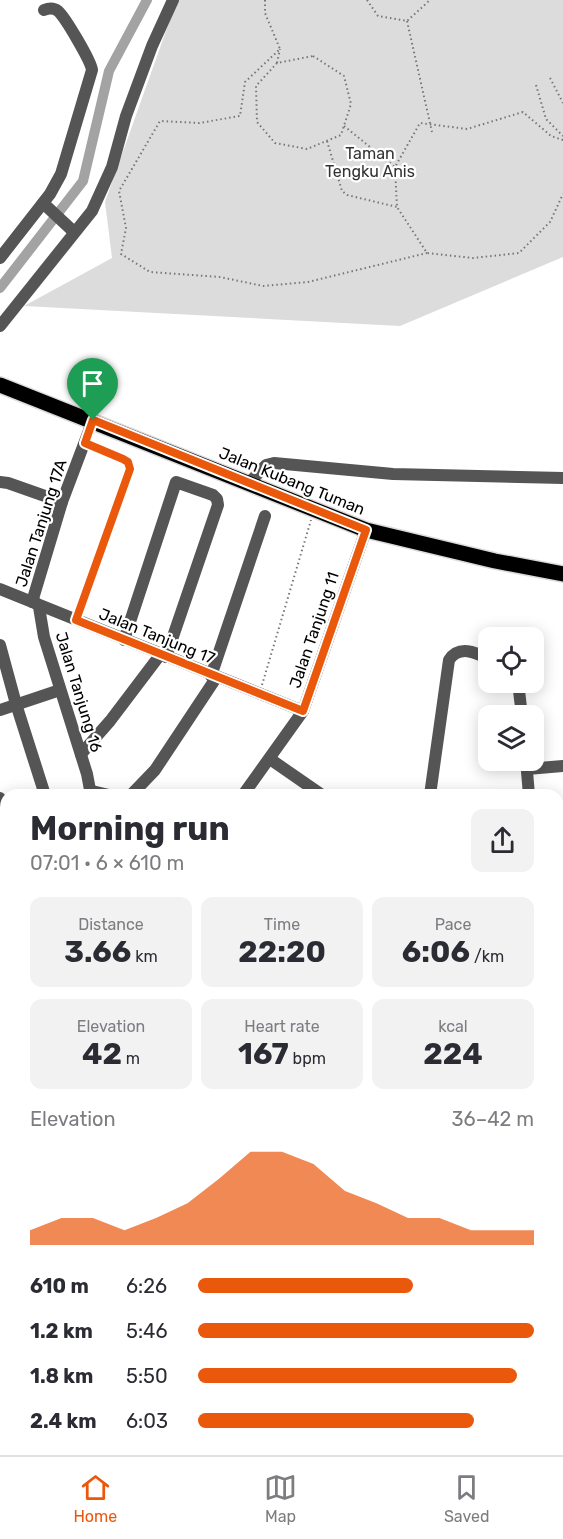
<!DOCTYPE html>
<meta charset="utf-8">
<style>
:root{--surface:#fff;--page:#f2f2f3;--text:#2b2b33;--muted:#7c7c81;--line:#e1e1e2;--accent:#ea580c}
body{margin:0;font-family:Rubik,sans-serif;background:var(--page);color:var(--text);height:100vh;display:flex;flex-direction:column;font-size:22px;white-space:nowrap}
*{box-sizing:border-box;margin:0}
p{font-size:20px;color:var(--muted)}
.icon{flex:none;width:33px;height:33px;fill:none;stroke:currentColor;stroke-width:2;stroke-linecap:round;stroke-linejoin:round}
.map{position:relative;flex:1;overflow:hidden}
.details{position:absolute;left:0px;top:789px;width:564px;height:666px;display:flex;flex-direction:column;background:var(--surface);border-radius:18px 18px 0 0;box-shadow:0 3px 15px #0003}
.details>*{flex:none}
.controls{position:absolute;left:478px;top:627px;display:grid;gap:12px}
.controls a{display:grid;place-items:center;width:66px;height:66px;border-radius:12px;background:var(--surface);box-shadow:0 3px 15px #0003;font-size:30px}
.pin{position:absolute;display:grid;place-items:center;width:51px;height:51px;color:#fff;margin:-62px -26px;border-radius:50% 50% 50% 0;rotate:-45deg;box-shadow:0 0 6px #0007}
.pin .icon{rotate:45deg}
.round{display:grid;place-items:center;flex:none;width:63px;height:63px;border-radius:12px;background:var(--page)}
.headline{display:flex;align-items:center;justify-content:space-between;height:102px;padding:0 30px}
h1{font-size:33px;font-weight:700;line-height:45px}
.stats{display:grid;grid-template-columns:repeat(3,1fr);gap:9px;height:102px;padding:6px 30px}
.stats div{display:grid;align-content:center;border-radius:12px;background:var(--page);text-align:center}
.stats b{font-size:30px;font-weight:700}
.stats small{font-size:16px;font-weight:400}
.stats p{font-size:16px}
.chart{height:168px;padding:12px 30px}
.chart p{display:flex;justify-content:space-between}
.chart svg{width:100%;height:108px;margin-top:6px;fill:var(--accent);opacity:.7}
ul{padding:0 30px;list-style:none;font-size:20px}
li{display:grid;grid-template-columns:96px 72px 1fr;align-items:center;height:45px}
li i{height:15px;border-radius:8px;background:var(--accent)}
.menu{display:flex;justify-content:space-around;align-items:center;height:84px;border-top:2px solid var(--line);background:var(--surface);font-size:16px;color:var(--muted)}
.menu a{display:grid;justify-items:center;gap:3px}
.menu .on{color:var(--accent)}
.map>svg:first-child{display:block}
.green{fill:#dcdcdc}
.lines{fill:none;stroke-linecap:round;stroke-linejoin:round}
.canal{stroke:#a3a3a3;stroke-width:10}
.major-casing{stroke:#dbdbdb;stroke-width:18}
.path{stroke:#777;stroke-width:2;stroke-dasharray:1.5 3;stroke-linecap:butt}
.minor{stroke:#555;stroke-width:12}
.major{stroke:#000;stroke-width:15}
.route-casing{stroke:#fff;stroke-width:12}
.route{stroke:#ea580c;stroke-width:8}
.labels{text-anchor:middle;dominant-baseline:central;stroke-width:4.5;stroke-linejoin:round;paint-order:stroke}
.park-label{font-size:16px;fill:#333;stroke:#fff}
.street-label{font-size:16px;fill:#000;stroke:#fff}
</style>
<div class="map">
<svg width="563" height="1455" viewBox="0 0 563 1455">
<rect width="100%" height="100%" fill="#fff"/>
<!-- green -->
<path class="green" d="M 177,0 L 563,0 L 563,257 L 400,326 L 24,306 L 112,258 L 105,202 Z"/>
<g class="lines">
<!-- canal -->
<path class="canal" d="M 0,288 L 83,181 L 109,71 L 147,0"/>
<defs>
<path id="major" d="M 0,385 L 366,530 L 495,561 L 563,574"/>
</defs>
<!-- major casing -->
<use href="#major" class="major-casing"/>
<!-- path -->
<g class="path">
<path d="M 265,0 L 265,13 L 280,49 L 245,82 L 240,116 L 199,123 L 160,121 L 119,191 L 126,228 L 121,254 L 150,272 L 220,277 L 263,286 L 308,282 L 427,253"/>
<path d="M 367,0 L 378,16 L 407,21 L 430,0"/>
<path d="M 407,21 L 432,132"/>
<path d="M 313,56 L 344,76 L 351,104 L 341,135 L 307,149 L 275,143 L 257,122 L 256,86 L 277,63 Z"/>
<path d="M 277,63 L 280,49"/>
<path d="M 550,78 L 563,103"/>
<path d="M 536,85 L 546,119 L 563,136"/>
<path d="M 344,126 L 395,167"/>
<path d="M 563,140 L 551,136 L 523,112 L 467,129 L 420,123 L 395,167 L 397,207 L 427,253 L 473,258 L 519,253 L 550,222 L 563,194"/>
<path d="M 327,141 L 342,191 L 347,195 L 397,207"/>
<path d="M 80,610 L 130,469 L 126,460 L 96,447"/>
<path d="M 262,685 L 311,520"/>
</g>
<!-- minor -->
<g class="minor">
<path d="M 43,203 L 74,232"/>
<path d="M 0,258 L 50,194 L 61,174 L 92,70 C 91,61 65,17 58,11 C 54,8 49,8 44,10"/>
<path d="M 0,326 L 92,211 L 112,167 L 126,116 L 152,46 L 173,0"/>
<path d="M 0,482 L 8,483 L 62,502"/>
<path d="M 249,483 L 266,465 L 274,463 L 393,474 L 563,478"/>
<path d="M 0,589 L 303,711"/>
<path d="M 32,602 L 62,502 L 93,420"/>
<path d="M 36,603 L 39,607 L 44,637 L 87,774 L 91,795"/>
<path d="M 124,640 L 176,482 L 213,495 L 217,499 L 218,505 L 166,657"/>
<path d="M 0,645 L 16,704 L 45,795"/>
<path d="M 211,676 L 265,516"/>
<path d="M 518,682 L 522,716"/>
<path d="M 0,710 L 60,690"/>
<path d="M 81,754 L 110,721 L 160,655"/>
<path d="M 270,759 L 322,795"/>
<path d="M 526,760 L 529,795"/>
<path d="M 527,769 L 563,766"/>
<path d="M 92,791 L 109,795"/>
<path d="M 131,795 L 155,770 L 216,678"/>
<path d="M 243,795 L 303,711 L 366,530"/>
<path d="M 430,795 L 449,660 C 459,645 475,652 489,659"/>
<path d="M 0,798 L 6,816"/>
<path d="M 0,951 L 6,949"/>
<path d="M 0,996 L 6,993"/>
<path d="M 0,1044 L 6,1041"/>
<path d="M 558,1047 L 563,1047"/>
<path d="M 558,1167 L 563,1167"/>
<path d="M 0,1234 L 6,1233"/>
<path d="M 558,1280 L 563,1284"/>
<path d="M 0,1413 L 6,1426"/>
<path d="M 16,1449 L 19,1455"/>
<path d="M 358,1455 L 359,1449"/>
</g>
<!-- major -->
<use href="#major" class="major"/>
</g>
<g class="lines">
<defs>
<path id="route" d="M 93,420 L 366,530 L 303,711 L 76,620 L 130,469 L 128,462 L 123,459 L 85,443 Z"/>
</defs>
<!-- route casing -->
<use href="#route" class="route-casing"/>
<!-- route -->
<use href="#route" class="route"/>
</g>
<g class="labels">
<!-- park labels -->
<g class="park-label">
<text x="370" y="153">Taman<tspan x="370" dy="18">Tengku Anis</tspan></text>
</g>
<!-- street labels -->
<g class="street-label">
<text transform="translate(292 481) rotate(22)">Jalan Kubang Tuman</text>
<text transform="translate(41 523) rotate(-72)">Jalan Tanjung 17A</text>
<text transform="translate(314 630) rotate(-71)">Jalan Tanjung 11</text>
<text transform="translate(157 636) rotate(22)">Jalan Tanjung 17</text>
<text transform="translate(79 692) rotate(73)">Jalan Tanjung 16</text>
</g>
</g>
</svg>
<div class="controls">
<a><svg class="icon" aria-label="locate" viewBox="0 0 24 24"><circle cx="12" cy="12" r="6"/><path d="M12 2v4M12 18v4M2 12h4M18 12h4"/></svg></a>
<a><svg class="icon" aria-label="layers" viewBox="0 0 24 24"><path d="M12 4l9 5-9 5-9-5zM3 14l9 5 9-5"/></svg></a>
</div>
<div class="pin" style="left:93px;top:420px;background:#1e9e55"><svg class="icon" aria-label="arrive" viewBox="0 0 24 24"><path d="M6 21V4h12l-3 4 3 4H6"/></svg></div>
<section class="details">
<div class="headline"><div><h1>Morning run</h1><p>07:01 · 6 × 610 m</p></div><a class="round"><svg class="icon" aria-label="share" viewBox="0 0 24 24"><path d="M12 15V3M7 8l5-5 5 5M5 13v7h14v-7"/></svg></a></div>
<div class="stats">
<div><p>Distance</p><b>3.66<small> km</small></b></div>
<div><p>Time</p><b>22:20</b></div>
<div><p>Pace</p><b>6:06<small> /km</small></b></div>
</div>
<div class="stats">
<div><p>Elevation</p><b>42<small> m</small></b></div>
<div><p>Heart rate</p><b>167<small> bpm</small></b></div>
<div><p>kcal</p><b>224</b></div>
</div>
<div class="chart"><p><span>Elevation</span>36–42 m</p>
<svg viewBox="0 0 160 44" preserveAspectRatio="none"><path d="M0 44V38L10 33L20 33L30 38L40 33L50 27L60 17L70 6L80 6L90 11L100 22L110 27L120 33L130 33L140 38L150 38L160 38V44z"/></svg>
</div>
<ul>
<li><b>610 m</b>6:26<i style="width:64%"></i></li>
<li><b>1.2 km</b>5:46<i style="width:100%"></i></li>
<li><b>1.8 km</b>5:50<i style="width:95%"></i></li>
<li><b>2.4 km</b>6:03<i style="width:82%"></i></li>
</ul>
</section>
</div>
<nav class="menu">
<a class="on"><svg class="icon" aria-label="home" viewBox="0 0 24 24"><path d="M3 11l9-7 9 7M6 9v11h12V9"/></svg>Home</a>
<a><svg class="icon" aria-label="map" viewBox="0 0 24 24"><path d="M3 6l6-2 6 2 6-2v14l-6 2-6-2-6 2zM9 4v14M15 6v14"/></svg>Map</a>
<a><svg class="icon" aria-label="saved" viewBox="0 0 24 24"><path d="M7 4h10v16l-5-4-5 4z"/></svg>Saved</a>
</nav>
